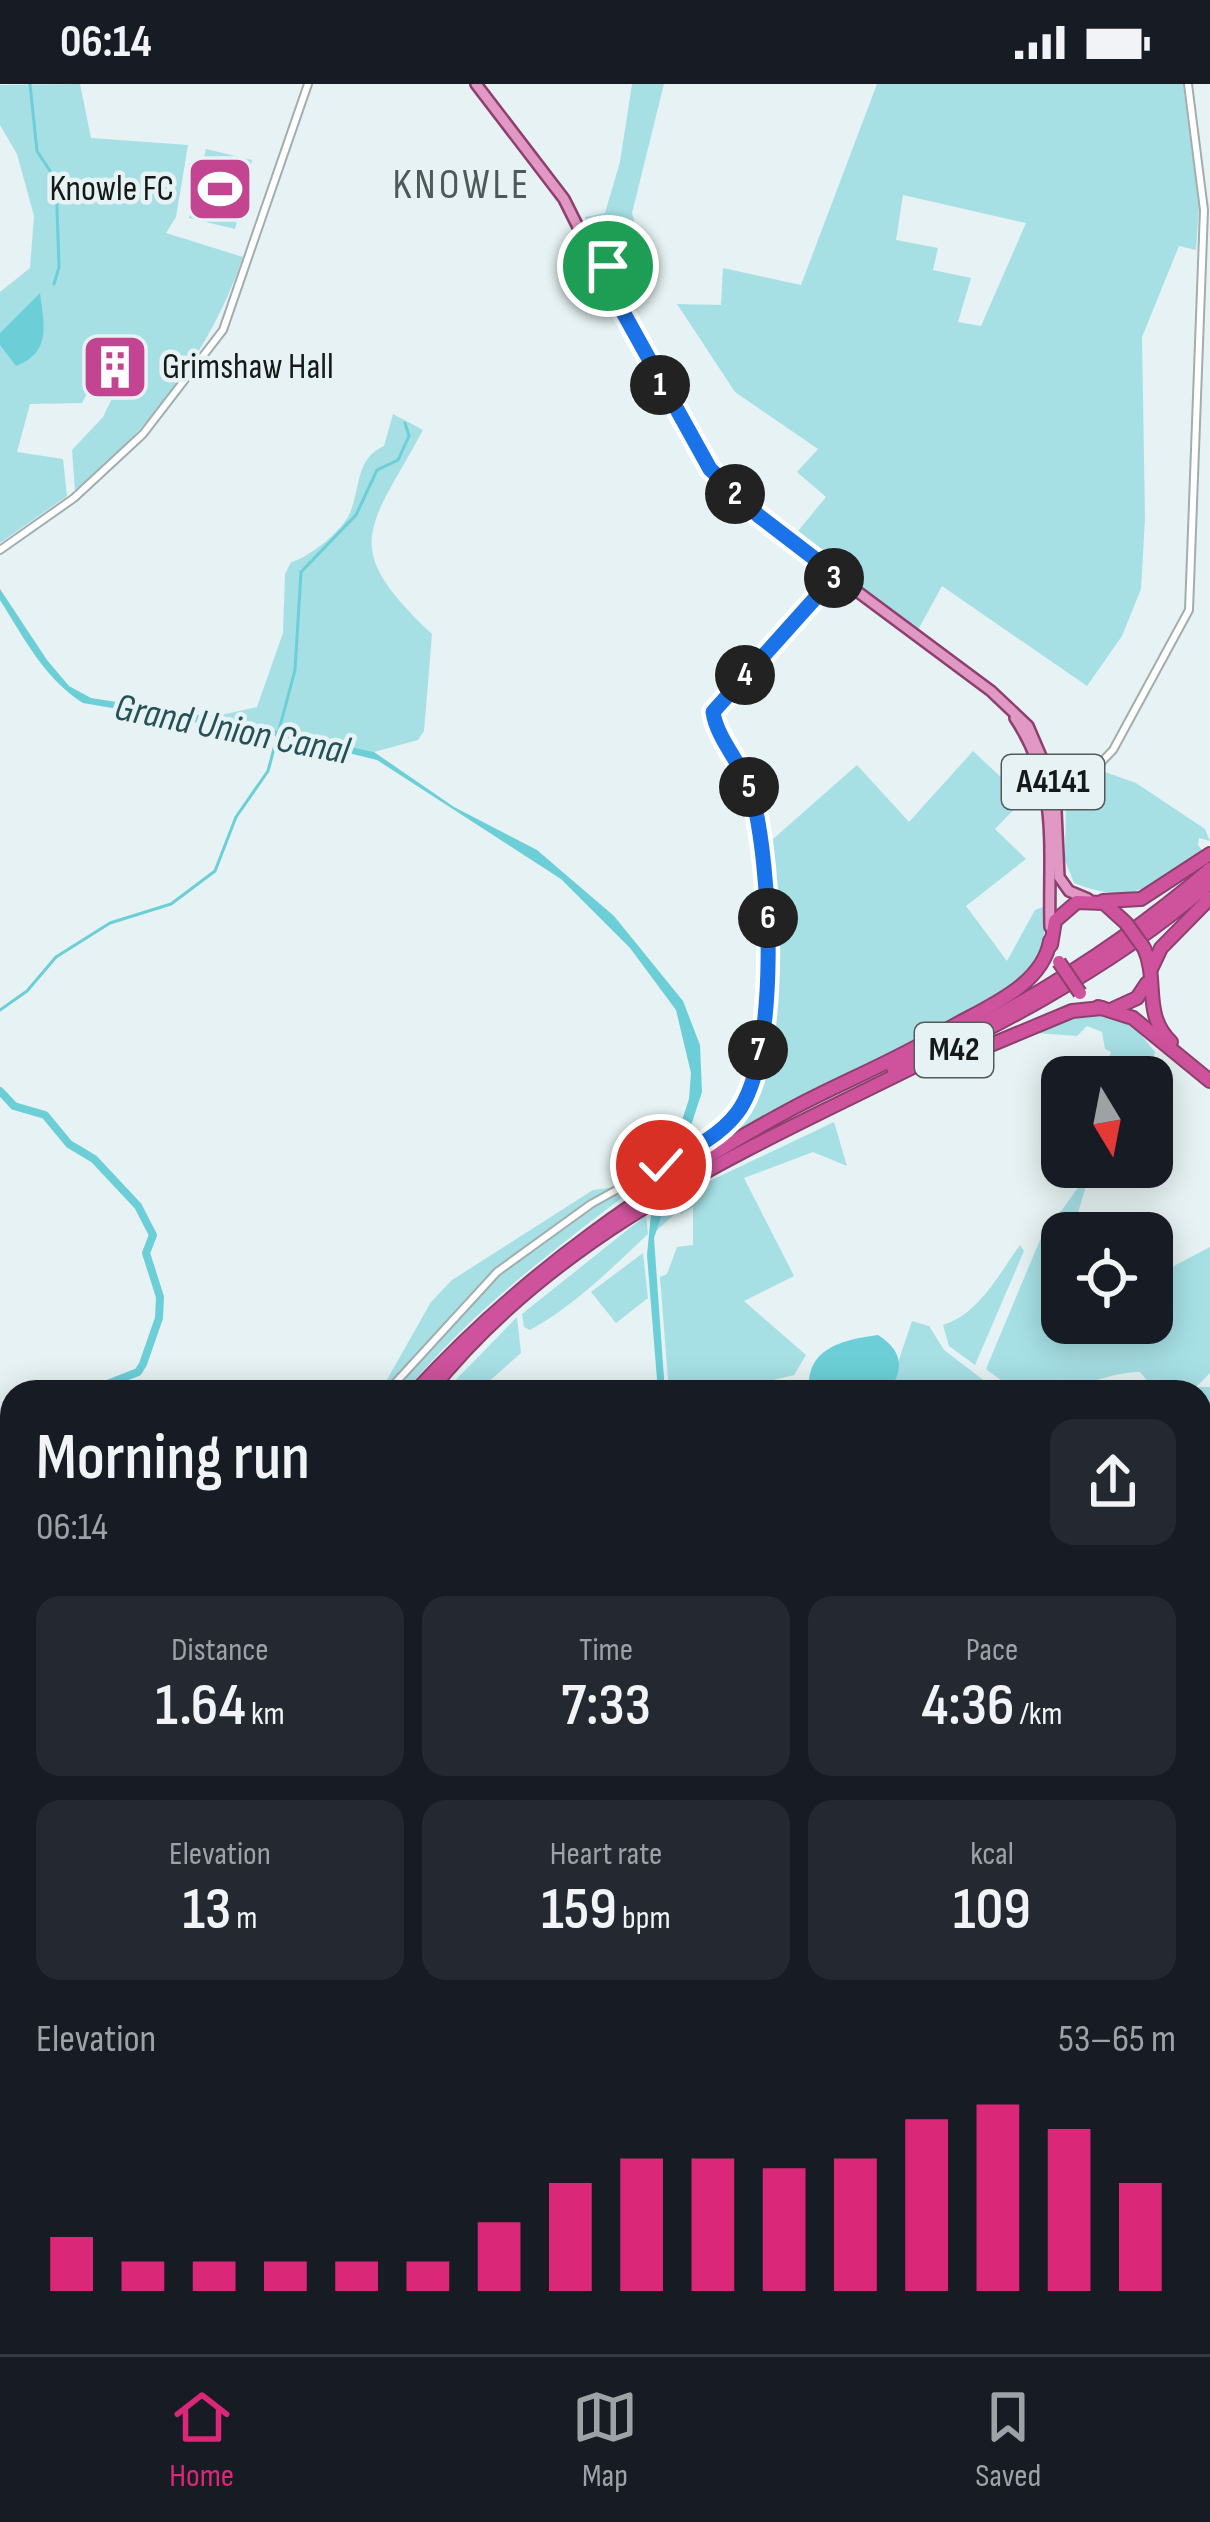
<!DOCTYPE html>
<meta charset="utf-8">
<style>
:root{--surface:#171b24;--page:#242831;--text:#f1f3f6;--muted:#9ea1a6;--line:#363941;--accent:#db2777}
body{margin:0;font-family:"Sofia Sans Condensed",sans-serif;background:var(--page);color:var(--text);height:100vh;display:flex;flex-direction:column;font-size:45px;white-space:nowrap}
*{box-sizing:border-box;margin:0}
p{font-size:39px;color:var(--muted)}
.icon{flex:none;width:66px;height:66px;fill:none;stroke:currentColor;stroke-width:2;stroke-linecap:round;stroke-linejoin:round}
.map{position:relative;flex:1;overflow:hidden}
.panel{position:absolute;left:0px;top:1296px;width:1212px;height:975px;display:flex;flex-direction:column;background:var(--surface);border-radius:36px 36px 0 0;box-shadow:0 6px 30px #0003}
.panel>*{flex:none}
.needle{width:78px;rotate:170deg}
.buttons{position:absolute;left:1041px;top:972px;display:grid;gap:24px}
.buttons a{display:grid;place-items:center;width:132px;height:132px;border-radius:24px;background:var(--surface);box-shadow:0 6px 30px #0003;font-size:60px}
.pin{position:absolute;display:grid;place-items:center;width:102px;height:102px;color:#fff;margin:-51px;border:6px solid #fff;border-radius:50%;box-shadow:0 3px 12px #0007}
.km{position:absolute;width:60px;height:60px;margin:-30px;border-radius:50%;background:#222;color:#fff;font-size:33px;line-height:60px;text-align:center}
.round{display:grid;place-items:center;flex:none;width:126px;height:126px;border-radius:24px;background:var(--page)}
.headline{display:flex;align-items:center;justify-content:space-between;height:204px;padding:0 36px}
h1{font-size:66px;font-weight:600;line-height:90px}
.stats{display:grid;grid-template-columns:repeat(3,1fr);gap:18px;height:204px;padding:12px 36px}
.stats div{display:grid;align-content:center;border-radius:24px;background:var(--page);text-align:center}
.stats b{font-size:60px;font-weight:600}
.stats small{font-size:33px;font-weight:400}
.stats p{font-size:33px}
.chart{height:336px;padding:24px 36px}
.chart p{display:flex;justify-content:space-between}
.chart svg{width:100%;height:216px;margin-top:12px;stroke:var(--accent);stroke-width:6}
.status{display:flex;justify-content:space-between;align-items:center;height:84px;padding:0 60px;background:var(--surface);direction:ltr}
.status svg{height:33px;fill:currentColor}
.tabs{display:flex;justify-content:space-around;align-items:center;height:168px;border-top:3px solid var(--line);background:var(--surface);font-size:33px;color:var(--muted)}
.tabs a{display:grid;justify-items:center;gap:6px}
.tabs .current{color:var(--accent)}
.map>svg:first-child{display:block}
.green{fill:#a6e0e5;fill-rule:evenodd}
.water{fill:#6ccfd7}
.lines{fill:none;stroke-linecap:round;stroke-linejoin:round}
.stream{stroke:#6ccfd7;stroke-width:3}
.river{stroke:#6ccfd7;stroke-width:8}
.minor-casing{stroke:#a2adae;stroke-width:10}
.major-casing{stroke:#8d3f6e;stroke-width:14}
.highway-casing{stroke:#8d3f6e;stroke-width:16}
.minor{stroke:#fff;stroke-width:6}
.major{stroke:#e298c4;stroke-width:9}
.highway{stroke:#ce539c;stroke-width:12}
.highway-bridge-casing{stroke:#8d3f6e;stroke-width:16;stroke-linecap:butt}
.highway-bridge{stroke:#ce539c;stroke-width:12}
.route-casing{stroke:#fff;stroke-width:24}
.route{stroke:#1a73e8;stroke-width:15}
.labels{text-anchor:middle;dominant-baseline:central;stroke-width:9;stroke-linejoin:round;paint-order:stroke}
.shield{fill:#e6f2f3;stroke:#545a5a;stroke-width:3}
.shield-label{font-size:33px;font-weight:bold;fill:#151919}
.poi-label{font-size:36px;fill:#151919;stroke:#e6f2f3;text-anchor:end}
.water-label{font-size:39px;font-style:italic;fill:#245155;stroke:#e6f2f3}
.quarter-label{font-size:42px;letter-spacing:3px;fill:#4f595a;stroke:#e6f2f3}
</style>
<div class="status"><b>06:14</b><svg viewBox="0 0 49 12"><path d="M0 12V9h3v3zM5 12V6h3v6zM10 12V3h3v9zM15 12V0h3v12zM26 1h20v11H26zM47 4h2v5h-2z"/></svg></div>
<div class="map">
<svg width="1210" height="2270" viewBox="0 0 1210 2270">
<rect width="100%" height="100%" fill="#e6f2f3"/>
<!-- green -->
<g class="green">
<path d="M 80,0 L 91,54 L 188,61 L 176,133 L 166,149 L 243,173 C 211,266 152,344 75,406 L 72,366 L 103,333 L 116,306 L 95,294 L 82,319 L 30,320 L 17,368 L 63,375 L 67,412 L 0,459 L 0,208 L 30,184 L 34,132 L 17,70 L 0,41 L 0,1 Z"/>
<path d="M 632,0 L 664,0 L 632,129 L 637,147 L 609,152 L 589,145 L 585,133 L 605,129 L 620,78 Z"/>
<path d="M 877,0 L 1183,0 L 1199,122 L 1196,166 L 1179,162 L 1142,253 L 1145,435 L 1141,505 L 1122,552 L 1087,602 L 942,502 L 918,546 L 794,452 L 826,413 L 797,388 L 818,365 L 735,308 L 677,220 L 721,221 L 723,184 L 801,201 ZM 903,111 L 1026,139 L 981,242 L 958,238 L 971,194 L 933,186 L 938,164 L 896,156 Z"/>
<path d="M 206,65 L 252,76 L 235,145 L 189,134 Z"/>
<path d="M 393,330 L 423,346 C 369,446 338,462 432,550 L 424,647 L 418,656 L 374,668 L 212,633 L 257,623 L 283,549 L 285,490 L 291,478 C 309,474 343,446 350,429 C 361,403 355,375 384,362 Z"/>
<path d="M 973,667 L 1024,715 L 995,745 L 1026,775 L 966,822 L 1007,877 L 1035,826 L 1043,823 C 1046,840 1045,870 1033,884 C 1016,905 743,1051 719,1053 L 758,1001 L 773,850 L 764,763 L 857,681 L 909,738 Z"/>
<path d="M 1105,688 L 1136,699 L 1205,745 L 1210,757 L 1199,754 L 1198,761 L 1204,769 C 1153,800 1135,823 1074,799 L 1065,776 L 1066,714 Z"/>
<path d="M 1092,930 L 1134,942 L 1155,968 L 1152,980 L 1130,993 L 1102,993 L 1111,968 L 1105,965 L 1102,948 L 1087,942 L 1077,952 L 1037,949 L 1061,936 Z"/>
<path d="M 834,1038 L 847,1082 L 813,1068 L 744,1094 L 794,1192 L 744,1217 L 806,1271 L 794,1291 L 769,1297 L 776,1308 L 669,1308 L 660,1193 L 667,1190 L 677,1163 L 693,1161 L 693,1123 L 681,1130 L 678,1127 L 655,1148 L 661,1120 Z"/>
<path d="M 640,1100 C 557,1163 471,1227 405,1308 L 380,1308 L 431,1218 L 452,1196 L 593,1106 Z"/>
<path d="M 1080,1101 L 1086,1102 L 1072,1149 L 1062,1149 L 1062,1239 L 1152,1239 L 1152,1181 L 1170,1184 L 1210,1163 L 1210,1289 L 1196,1303 L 1210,1303 L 1210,1556 L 1200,1563 L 1200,1308 L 1148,1308 L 1153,1304 L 1140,1288 C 1077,1289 1053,1339 986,1285 L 1040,1156 Z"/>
<path d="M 646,1131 L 648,1150 C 611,1185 574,1222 530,1246 L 524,1243 L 522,1230 Z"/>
<path d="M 1020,1161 L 1024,1167 L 975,1281 L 949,1262 L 943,1241 C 979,1230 999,1190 1020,1161 Z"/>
<path d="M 643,1169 L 648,1214 L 616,1239 L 591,1208 Z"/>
<path d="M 517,1233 L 521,1269 L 477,1308 L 444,1308 Z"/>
<path d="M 912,1237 L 929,1242 L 944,1266 L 999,1308 L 888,1308 Z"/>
<path d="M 1200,2219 L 1210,2219 L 1210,2270 L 1104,2270 L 1102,2259 L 1200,2259 Z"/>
</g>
<!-- water -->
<g class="water">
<path d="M 40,209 C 44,241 52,268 16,282 L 0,261 L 0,249 Z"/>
<path d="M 0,505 L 47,576 L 69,602 L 91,614 L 212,633 L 374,668 L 454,723 L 537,766 L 614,832 L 683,917 L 700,961 L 702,1008 L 654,1154 L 665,1308 L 658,1308 L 647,1171 L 651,1130 L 689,1015 L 691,989 L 676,926 L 630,864 L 561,795 L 377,676 L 287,654 L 83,619 C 44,594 24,554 0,516 Z"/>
<path d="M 878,1251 C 901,1266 905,1282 890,1306 L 809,1308 C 805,1264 842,1256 878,1251 Z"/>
</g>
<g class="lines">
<!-- stream -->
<g class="stream">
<path d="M 30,0 L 37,67 L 56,96 L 59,183 L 54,200"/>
<path d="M 0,926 L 27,907 L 56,873 L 110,839 L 171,820 L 215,787 L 236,733 L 268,687 L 295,586 L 301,488 L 356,431 L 377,386 L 398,376 L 409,352 L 405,339"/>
<path d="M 0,1980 L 12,1981"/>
<path d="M 0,1984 L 12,1985"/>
</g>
<!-- river -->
<g class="river">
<path d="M 0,1007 L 14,1022 L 45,1031 L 69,1060 L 94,1075 L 138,1122 L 153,1151 L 146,1169 L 160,1213 L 159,1234 L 143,1280 L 138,1288 L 87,1308"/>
<path d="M 1200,1343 L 1210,1343"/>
<path d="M 0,1396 L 12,1383"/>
<path d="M 0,1543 L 12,1562"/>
</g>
<defs>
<g id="minor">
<path d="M 0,466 L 74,414 L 143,350 L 223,246 L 308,0"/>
<path d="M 1049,682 L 1070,699"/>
<path d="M 1056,705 L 1088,692 L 1113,666 L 1189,526 L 1204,126 L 1188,0"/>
<path d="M 387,1308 L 497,1188 L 591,1120 L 710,1054 L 745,1016 L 761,941 L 769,851 L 767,808 L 751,708 L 713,628 L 836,492"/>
<path d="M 0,1553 L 12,1551"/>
<path d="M 0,1772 L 12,1775"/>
<path d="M 1200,2215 L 1210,2216"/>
</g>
<g id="major">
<path d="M 476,0 L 564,115 L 579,145 L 583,178 L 608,201 L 694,363 L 724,399 L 815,476 L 991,607 L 1028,642 L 1055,705 L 1059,793 L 1069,807 L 1088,815"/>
<path d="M 579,145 L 609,161 L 607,197"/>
<path d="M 1015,634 C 1060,701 1048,766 1050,843"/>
<path d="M 1200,1842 L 1210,1834"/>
<path d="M 591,2259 L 591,2270"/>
<path d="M 510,2270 L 550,2259"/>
</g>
<g id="highway">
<path d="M 1103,817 L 1141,815 L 1210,770"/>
<path d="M 1051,861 L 1055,837 L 1077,818 L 1104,819 L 1126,839"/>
<path d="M 1144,864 C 1159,897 1142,930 1171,958"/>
<path d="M 1151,885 L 1161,864 L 1210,814"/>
<path d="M 1098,923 L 1133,934 L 1210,997"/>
<path d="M 1113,925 L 1137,914 L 1147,899"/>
<path d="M 940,982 L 1072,927 L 1102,924"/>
<path d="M 893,984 C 1007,932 1115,867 1210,785"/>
<path d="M 415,1308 C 525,1188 652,1100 795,1023 C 844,997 895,977 943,948 C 981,925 1042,904 1050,857"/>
<path d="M 429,1308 C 630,1054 973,1005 1210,799"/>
<path d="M 46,2270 L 50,2259"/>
<path d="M 63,2270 L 65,2259"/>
<path d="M 73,2270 L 74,2259"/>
</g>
</defs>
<!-- minor casing -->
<use href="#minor" class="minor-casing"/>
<!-- major casing -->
<use href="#major" class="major-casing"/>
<!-- highway casing -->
<use href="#highway" class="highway-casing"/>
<!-- minor -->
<use href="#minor" class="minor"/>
<!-- major -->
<use href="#major" class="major"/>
<!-- highway -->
<use href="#highway" class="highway"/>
<defs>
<g id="highway-bridge">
<path d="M 1126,839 L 1144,864"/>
<path d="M 1059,878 L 1080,909"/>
</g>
</defs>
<!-- highway-bridge casing -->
<use href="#highway-bridge" class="highway-bridge-casing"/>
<!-- highway-bridge -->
<use href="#highway-bridge" class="highway-bridge"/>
</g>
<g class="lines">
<defs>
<path id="route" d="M 608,182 L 608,201 L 710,385 L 759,432 L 836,491 L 713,628 C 717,656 744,682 752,711 C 771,780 781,971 737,1029 C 718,1054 688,1067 661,1081"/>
</defs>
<!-- route casing -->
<use href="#route" class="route-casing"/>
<!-- route -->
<use href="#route" class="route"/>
</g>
<!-- icons -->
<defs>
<symbol id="stadium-square" viewBox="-11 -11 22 22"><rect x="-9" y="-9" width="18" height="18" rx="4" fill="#c34592" stroke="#e6f2f3"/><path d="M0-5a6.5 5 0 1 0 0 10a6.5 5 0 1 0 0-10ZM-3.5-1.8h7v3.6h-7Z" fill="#fff"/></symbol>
<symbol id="building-square" viewBox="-11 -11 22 22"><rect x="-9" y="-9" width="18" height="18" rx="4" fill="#c34592" stroke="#e6f2f3"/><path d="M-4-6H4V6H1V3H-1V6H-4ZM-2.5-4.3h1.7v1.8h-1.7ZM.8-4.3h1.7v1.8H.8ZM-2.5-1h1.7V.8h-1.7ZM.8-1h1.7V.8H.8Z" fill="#fff"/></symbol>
</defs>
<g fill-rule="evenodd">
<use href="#stadium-square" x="182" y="67" width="76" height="76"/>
<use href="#building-square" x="77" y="245" width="76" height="76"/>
</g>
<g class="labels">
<!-- shield labels -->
<g class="shield">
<rect x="1002" y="671" width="102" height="54" rx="9"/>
<rect x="915" y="939" width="78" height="54" rx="9"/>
</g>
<g class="shield-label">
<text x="1053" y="698">A4141</text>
<text x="954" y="966">M42</text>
</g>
<!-- poi labels -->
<g class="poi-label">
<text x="174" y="105">Knowle FC</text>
<text x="162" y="283" text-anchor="start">Grimshaw Hall</text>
</g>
<!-- water labels -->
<g class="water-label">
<text transform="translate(232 646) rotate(11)">Grand Union Canal</text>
</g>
<!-- quarter labels -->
<g class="quarter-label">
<text x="462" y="101">KNOWLE</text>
</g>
</g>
</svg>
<div class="buttons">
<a><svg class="needle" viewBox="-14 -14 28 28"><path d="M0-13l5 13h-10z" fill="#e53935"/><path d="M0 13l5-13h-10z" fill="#9ea1a6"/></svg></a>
<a><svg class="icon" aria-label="locate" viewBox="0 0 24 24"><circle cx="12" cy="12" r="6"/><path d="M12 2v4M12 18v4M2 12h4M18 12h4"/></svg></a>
</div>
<div class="pin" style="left:608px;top:182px;background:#1e9e55"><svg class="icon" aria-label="arrive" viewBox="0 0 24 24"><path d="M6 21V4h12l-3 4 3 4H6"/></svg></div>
<div class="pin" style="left:661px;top:1081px;background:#d93025"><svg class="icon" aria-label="check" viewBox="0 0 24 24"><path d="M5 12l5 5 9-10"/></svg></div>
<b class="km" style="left:660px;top:301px">1</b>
<b class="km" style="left:735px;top:410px">2</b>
<b class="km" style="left:834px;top:494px">3</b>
<b class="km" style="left:745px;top:591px">4</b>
<b class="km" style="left:749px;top:703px">5</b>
<b class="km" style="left:768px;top:834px">6</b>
<b class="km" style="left:758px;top:966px">7</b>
<section class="panel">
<div class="headline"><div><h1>Morning run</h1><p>06:14</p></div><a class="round"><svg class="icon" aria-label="share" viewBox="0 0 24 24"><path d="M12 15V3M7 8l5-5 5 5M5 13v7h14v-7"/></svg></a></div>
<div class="stats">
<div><p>Distance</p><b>1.64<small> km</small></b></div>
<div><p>Time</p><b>7:33</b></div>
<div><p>Pace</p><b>4:36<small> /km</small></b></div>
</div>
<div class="stats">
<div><p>Elevation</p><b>13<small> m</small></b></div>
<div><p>Heart rate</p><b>159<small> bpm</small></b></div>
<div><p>kcal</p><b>109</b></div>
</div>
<div class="chart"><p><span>Elevation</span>53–65 m</p>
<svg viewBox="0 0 160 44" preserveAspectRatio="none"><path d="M5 44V33M15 44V38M25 44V38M35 44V38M45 44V38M55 44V38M65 44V30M75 44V22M85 44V17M95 44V17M105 44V19M115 44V17M125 44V9M135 44V6M145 44V11M155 44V22"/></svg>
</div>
</section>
</div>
<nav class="tabs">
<a class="current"><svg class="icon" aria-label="home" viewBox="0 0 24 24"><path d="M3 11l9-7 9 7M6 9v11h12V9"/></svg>Home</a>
<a><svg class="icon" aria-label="map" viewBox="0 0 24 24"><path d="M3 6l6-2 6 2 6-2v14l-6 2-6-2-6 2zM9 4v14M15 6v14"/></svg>Map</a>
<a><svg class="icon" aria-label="saved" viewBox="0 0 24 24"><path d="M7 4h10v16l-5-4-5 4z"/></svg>Saved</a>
</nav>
